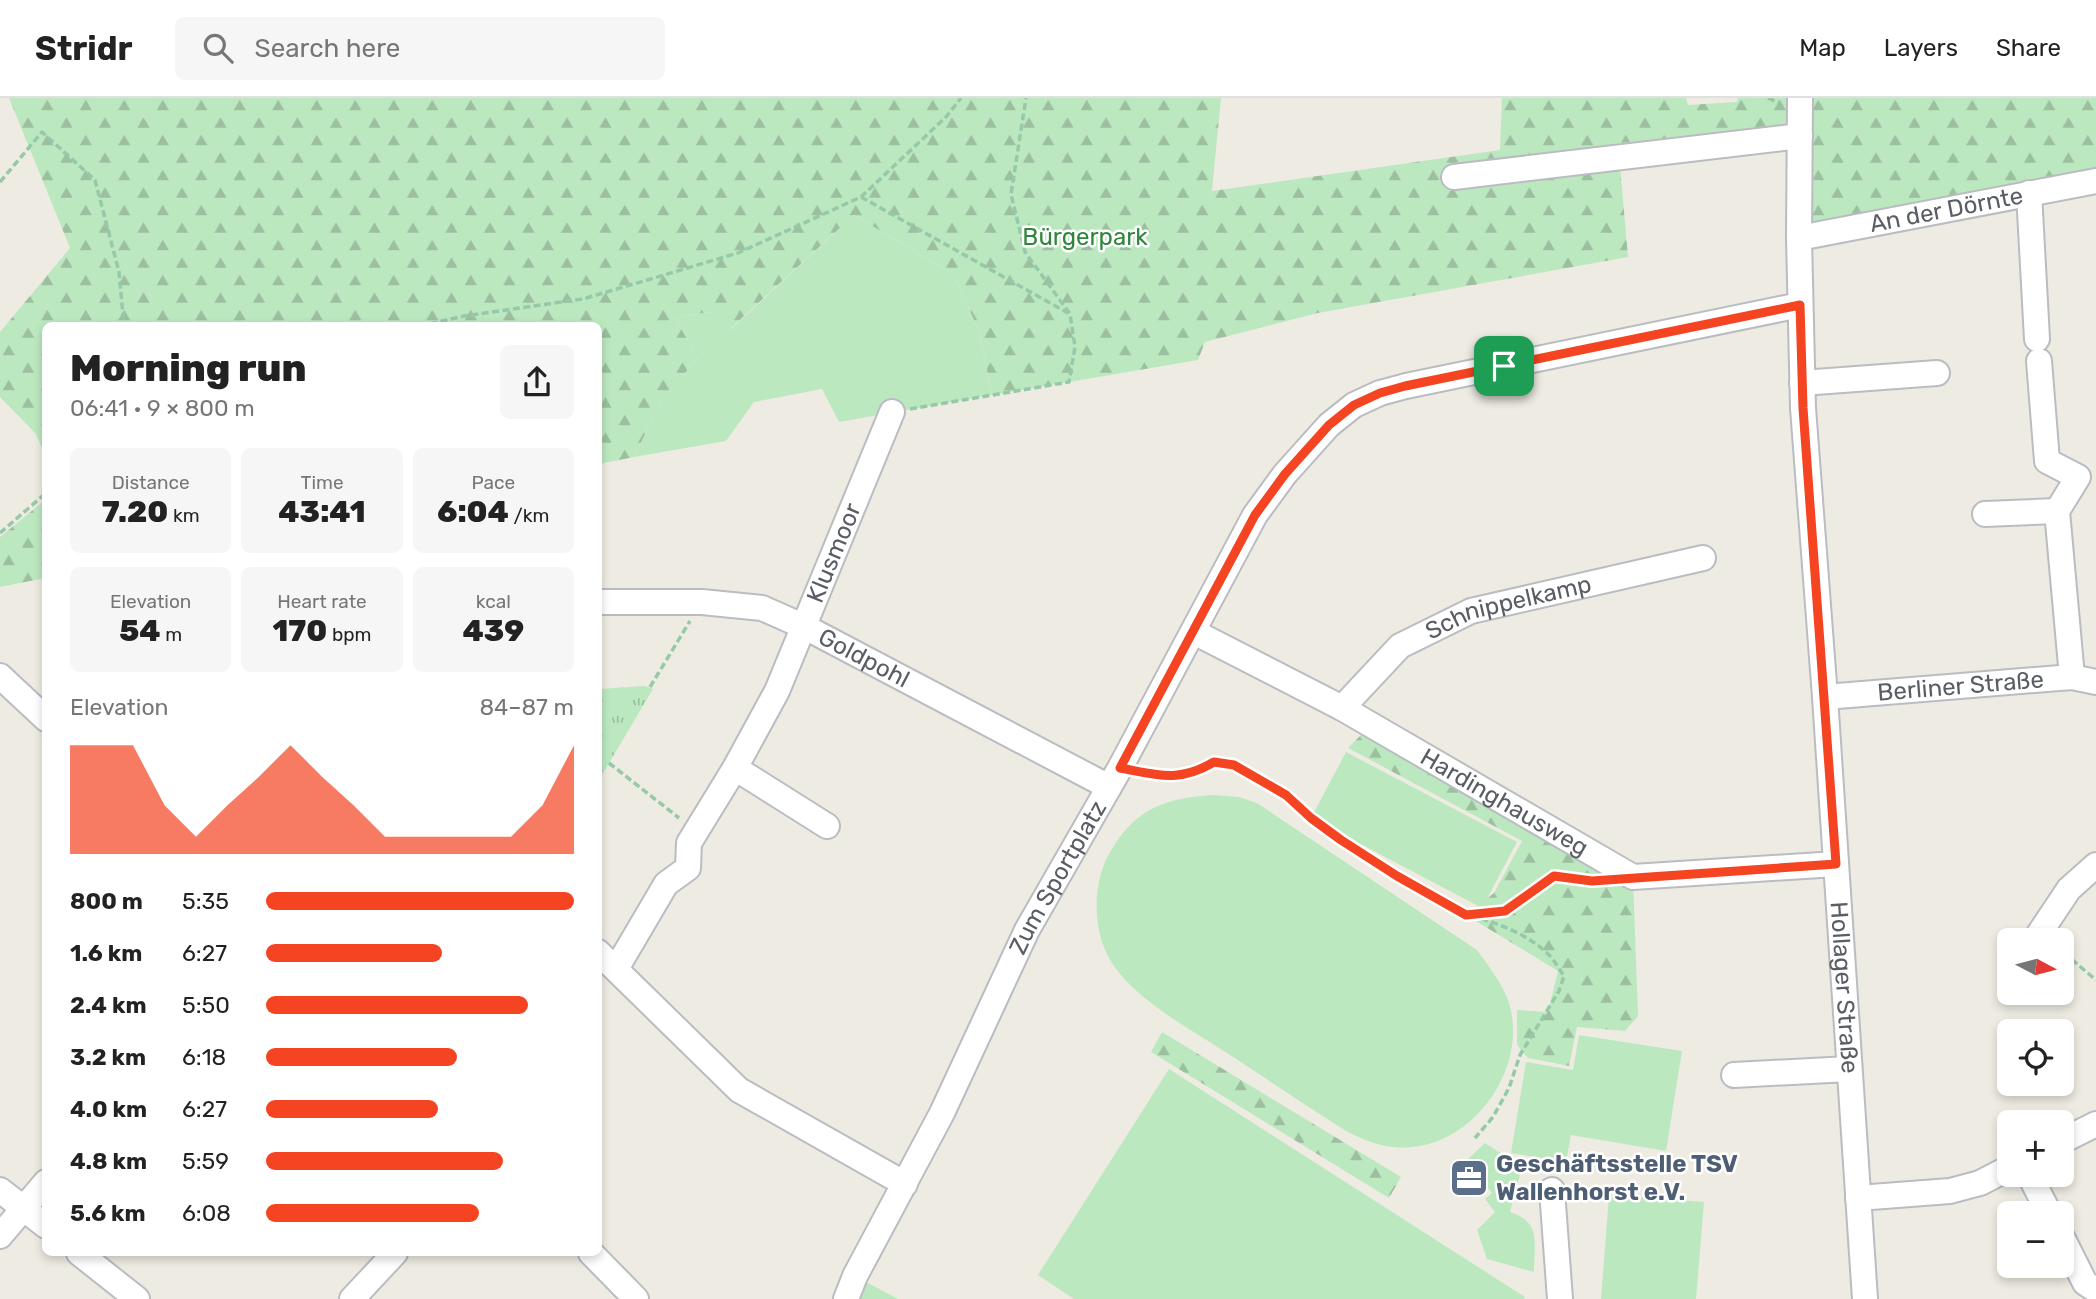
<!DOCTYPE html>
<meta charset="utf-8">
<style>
:root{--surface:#fff;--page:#f6f6f6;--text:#222;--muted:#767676;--line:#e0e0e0;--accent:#f44422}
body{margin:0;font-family:Rubik,sans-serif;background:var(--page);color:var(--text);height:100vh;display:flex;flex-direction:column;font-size:26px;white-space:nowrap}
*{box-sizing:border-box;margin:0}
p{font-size:23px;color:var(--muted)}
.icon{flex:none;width:38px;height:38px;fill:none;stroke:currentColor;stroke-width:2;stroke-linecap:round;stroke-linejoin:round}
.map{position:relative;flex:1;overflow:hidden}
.side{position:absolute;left:42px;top:224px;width:560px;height:934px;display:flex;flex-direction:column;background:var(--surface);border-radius:10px;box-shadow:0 4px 10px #0003}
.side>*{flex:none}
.needle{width:46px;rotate:97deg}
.fabs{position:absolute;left:1997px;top:830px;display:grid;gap:14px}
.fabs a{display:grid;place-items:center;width:77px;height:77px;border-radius:10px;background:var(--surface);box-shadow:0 4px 10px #0003;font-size:35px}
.pin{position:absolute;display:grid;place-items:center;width:60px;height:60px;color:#fff;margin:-30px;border-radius:14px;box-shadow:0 4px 10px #0006}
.round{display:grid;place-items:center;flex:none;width:74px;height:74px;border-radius:10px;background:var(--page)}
.summary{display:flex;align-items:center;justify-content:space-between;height:119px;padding:0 28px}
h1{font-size:38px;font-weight:800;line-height:52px}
.metrics{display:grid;grid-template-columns:repeat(3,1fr);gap:10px;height:119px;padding:7px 28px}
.metrics div{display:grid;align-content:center;border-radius:10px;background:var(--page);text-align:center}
.metrics b{font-size:30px;font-weight:800}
.metrics small{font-size:19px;font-weight:400}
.metrics p{font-size:19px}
.chart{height:196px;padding:14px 28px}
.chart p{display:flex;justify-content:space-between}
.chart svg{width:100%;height:126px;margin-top:7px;fill:var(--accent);opacity:.7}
ul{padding:0 28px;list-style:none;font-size:23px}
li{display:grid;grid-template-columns:112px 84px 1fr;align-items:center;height:52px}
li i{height:18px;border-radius:9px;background:var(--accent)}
header{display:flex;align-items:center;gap:42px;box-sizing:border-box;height:98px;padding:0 35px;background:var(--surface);border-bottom:2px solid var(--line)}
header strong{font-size:33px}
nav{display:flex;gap:38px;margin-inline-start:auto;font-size:24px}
.search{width:490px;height:63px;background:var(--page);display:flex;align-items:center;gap:18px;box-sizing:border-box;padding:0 24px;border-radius:10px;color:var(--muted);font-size:26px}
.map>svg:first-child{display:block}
.green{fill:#bce8c0}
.forest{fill:url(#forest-firs)}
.park{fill:url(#park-tufts)}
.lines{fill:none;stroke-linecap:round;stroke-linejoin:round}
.minor-casing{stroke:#babcc2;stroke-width:28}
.path{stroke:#95c9a8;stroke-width:3.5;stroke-dasharray:7 3.5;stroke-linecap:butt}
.minor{stroke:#fff;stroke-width:24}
.route-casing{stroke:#fff;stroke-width:14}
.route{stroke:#f44422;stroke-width:9}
.labels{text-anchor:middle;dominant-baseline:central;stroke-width:5;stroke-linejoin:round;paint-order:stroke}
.street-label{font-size:24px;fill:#5a5e64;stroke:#fff}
.park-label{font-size:24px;fill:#2f863b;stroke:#fff}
.service-label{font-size:24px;font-weight:bold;fill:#4e5e75;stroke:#fff;text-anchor:start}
</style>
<header>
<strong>Stridr</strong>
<div class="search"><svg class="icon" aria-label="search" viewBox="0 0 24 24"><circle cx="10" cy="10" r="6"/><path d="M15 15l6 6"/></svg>Search here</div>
<nav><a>Map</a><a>Layers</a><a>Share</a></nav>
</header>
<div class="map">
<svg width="2096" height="1201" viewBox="0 0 2096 1201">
<defs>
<pattern id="forest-firs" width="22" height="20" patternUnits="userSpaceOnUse" patternTransform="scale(1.75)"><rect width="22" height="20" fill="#bce8c0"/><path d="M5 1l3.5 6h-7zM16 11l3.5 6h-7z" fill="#9cbfa0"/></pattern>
<pattern id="park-tufts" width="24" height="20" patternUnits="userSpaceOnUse" patternTransform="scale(1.75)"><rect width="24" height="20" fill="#bce8c0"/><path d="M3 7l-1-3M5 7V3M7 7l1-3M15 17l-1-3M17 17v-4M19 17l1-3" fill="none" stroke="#9cbfa0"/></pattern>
</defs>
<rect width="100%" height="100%" fill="#eeece2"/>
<!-- green -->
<g class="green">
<path d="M 854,117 L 954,177 L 979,233 L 992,297 L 839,324 L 822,291 L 754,304 L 726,343 L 634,359 L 661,303 L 698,260 L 675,220 L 709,214 L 731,231 Z"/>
<path d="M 1346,654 L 1517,744 L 1482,810 L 1311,720 Z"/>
<path d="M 1212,697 L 1239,699 L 1257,705 L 1477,852 C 1488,867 1501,884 1508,902 C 1530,965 1478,1043 1413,1049 C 1388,1052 1367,1044 1346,1033 C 1307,1008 1268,982 1230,957 C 1192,932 1127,898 1107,856 C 1093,828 1093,786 1108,758 C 1132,713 1162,700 1212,697 Z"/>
<path d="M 1579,937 L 1682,953 L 1666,1053 L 1571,1037 L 1566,1064 L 1511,1055 L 1526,964 L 1573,972 Z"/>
<path d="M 1169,971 L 1525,1199 L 1524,1201 L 1074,1201 L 1038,1177 Z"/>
<path d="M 1485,1045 L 1522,1069 L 1510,1114 C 1542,1124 1534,1146 1534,1174 L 1487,1161 L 1477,1132 L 1495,1114 L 1485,1101 L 1492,1095 L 1466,1063 Z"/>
<path d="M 1609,1097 L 1704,1104 L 1696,1201 L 1601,1201 Z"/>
<path d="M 855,1178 L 898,1201 L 846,1201 Z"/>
</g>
<!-- forest -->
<g class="forest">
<path d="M 9,0 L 1221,0 L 1212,93 L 1500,52 L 1502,0 L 1686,0 L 1688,7 L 1737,4 L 1738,0 L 2096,0 L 2096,80 L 1799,140 L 1800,27 L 1738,37 L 1618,45 L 1628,159 L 1318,215 L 1205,244 L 1198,262 L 992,297 L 979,233 L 954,177 L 854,117 L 730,231 L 709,214 L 675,220 L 698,260 L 661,303 L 634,359 L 599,366 L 598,228 L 46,228 L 45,358 L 36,336 L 0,299 L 0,234 L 70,150 Z"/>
<path d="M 45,402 L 45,480 L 0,489 L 0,439 Z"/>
<path d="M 1371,627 L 1633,779 L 1638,918 L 1625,933 L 1577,929 L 1569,968 L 1528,960 L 1517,947 L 1517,912 L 1548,914 L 1558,873 L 1466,817 L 1494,795 L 1522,743 L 1348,650 Z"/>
<path d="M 1162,934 L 1401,1079 L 1389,1100 L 1151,954 Z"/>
</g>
<!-- park -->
<path class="park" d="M 645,588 L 653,591 L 599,682 L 599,591 Z"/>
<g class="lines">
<defs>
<g id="minor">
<path id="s1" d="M 1800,0 L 1799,140 L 1803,310 L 1825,599 L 1865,1201"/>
<path d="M 1454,79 L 1800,38"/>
<path d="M 2029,95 L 2037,241"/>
<path id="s2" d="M 1799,140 L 2096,83"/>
<path d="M 2039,263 L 2047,363 L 2078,379 L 2057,413 L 2072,579"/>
<path d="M 1802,285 L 1937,275"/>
<path d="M 1985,416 L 2057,413"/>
<path id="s3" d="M 598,504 L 702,504 L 762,510 L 805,529 L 1109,689"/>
<path id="s4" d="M 1194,534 L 1342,610 L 1633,779 L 1836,766"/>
<path d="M 0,578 L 46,621"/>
<path id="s5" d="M 1825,599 L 2072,579 L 2096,584"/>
<path id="s6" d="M 1342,610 L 1400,548 L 1471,513 L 1703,460"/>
<path d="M 735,670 L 827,728"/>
<path d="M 2035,842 L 2069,791 L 2096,767"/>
<path d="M 598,854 L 739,992 L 905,1086"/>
<path id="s7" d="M 616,871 L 666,786 L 688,770 L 689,745 L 735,670 L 777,593 L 892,314"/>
<path d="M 1734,977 L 1849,971"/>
<path d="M 2062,1043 L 2096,1026"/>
<path d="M 2029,1076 L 2049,1115"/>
<path d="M 0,1092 L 46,1128"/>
<path d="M 1552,1092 L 1560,1201"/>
<path d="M 1858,1100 L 1950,1093 L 1980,1085 L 2009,1070"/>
<path d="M 0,1138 L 46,1084"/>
<path d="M 2062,1139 L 2085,1185 L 2096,1192"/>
<path d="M 79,1155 L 137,1201"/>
<path d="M 591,1155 L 636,1201"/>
<path d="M 352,1201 L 395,1155"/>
<path id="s8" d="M 846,1201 L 855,1178 L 942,1015 L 1027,832 L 1120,670 L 1255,417 L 1285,376 L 1329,327 L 1354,307 L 1380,295 L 1406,288 L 1800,207"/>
</g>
</defs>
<!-- minor casing -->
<use href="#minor" class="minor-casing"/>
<!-- path -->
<g class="path">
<path d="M 1768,0 L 1779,5"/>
<path d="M 0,84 L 42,34 L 95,82 L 119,174 L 124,228"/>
<path d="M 861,99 L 1068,215"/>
<path d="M 420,228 L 464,218 L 583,201 L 738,155 L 861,99 L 946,19 L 961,0"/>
<path d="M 910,311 L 1069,284 L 1075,249 L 1070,216 L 1025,154 L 1011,96 L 1026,0"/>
<path d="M 0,435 L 46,395"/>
<path d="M 650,589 L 690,523"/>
<path d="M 609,665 L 679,720"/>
<path d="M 1142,674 C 1172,679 1187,680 1214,664 L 1234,667 L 1286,697 L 1311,720 L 1341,742 L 1397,778 L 1466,817 L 1505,813 L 1554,778 L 1595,782"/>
<path d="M 1471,818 C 1498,825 1527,836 1547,855 C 1554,861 1559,871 1564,878 L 1559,893 L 1520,957 L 1509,990 L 1493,1019 L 1475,1040"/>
<path d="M 2062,858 L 2070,860 L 2096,882"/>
</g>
<!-- minor -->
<use href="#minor" class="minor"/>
</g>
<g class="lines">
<defs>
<path id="route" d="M 1800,207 L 1803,310 L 1836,766 L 1592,783 L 1554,778 L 1505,813 L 1466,817 L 1397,778 L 1341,742 L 1311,720 L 1286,697 L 1234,667 L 1214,664 C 1178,685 1158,677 1120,670 L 1255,417 L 1285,376 L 1329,327 L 1354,307 L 1380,295 L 1405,288 Z"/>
</defs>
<!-- route casing -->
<use href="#route" class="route-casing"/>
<!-- route -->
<use href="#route" class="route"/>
</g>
<!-- icons -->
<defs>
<symbol id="office-square" viewBox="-11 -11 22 22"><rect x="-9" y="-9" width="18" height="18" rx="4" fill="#5c6f8a" stroke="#fff"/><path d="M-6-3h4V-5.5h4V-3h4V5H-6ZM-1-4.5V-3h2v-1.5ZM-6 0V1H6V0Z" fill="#fff"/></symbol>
</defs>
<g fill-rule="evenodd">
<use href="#office-square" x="1447" y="1058" width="44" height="44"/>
</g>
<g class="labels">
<!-- street labels -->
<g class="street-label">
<text stroke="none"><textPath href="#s2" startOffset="150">An der Dörnte</textPath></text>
<text stroke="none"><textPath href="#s7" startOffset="476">Klusmoor</textPath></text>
<text stroke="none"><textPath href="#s6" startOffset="201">Schnippelkamp</textPath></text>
<text stroke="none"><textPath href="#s3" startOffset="278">Goldpohl</textPath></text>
<text stroke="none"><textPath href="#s5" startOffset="136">Berliner Straße</textPath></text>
<text stroke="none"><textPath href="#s4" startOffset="354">Hardinghausweg</textPath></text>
<text stroke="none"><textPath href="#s8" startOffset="472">Zum Sportplatz</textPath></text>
<text stroke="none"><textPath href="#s1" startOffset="891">Hollager Straße</textPath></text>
</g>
<!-- park labels -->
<g class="park-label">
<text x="1085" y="139">Bürgerpark</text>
</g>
<!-- service labels -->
<g class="service-label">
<text x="1496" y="1066">Geschäftsstelle TSV<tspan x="1496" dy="28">Wallenhorst e.V.</tspan></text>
</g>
</g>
</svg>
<div class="fabs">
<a><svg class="needle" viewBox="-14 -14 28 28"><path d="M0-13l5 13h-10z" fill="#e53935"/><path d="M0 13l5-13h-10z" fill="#767676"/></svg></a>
<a><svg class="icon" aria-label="locate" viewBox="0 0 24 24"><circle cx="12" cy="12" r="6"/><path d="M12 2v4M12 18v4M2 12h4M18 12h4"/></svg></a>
<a>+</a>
<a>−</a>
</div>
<div class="pin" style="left:1504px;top:268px;background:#1e9e55"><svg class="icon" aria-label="arrive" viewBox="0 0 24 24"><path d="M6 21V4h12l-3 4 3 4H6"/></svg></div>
<section class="side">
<div class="summary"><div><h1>Morning run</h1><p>06:41 · 9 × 800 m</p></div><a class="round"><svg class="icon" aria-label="share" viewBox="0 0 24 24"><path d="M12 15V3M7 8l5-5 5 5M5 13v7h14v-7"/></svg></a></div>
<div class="metrics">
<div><p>Distance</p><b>7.20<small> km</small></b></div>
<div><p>Time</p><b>43:41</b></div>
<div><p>Pace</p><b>6:04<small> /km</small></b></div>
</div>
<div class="metrics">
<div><p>Elevation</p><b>54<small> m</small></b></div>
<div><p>Heart rate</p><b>170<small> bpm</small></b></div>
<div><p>kcal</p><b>439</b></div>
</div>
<div class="chart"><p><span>Elevation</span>84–87 m</p>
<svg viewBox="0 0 160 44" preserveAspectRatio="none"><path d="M0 44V6L10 6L20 6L30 27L40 38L50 27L60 17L70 6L80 17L90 27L100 38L110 38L120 38L130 38L140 38L150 27L160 6V44z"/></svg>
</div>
<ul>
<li><b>800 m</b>5:35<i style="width:100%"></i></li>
<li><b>1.6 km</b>6:27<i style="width:57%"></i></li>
<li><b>2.4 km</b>5:50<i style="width:85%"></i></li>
<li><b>3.2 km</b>6:18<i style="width:62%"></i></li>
<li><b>4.0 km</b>6:27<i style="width:56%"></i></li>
<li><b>4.8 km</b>5:59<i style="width:77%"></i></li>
<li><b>5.6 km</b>6:08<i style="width:69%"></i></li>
</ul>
</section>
</div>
